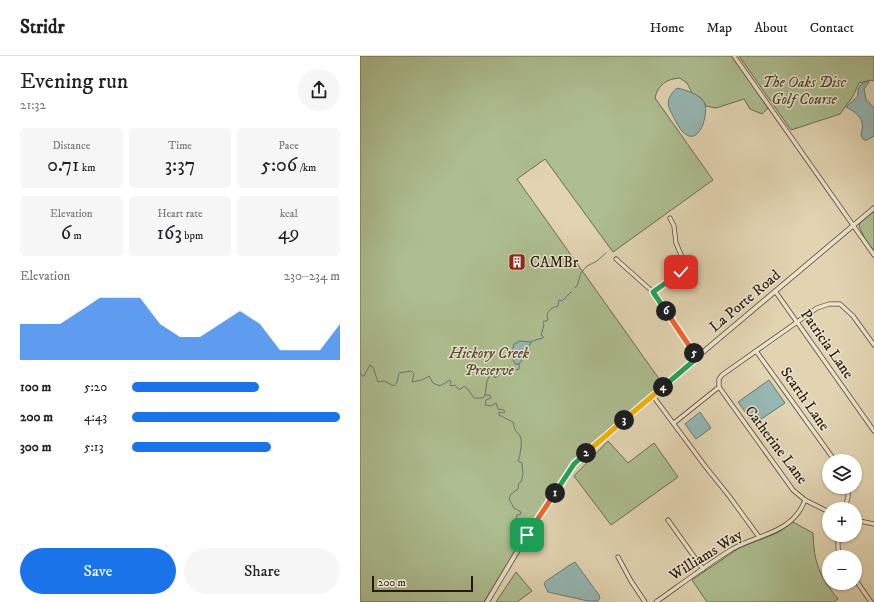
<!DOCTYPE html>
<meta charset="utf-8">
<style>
:root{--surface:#fff;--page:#f6f6f6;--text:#202124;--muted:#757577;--line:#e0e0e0;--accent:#1a73e8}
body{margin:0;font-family:"IM FELL DW Pica",serif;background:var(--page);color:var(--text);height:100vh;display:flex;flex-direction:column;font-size:15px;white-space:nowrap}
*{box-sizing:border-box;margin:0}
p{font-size:13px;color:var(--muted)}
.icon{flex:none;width:22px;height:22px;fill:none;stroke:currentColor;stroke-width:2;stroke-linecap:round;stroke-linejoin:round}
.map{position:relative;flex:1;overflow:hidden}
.sheet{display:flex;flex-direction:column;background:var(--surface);width:360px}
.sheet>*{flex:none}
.fabs{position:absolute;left:462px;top:398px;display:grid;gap:8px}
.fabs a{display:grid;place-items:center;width:40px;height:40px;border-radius:50%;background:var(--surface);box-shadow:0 1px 3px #0004;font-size:20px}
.scale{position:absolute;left:12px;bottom:10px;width:101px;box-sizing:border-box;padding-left:4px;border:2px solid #24190f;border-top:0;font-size:11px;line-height:14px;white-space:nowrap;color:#24190f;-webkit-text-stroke:3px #ece3cc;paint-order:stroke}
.pin{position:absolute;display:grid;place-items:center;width:34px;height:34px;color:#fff;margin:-17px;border-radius:8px;box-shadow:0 2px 6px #0006}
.km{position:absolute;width:20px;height:20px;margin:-10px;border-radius:50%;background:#222;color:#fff;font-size:11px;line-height:20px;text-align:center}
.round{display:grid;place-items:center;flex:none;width:42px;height:42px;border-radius:21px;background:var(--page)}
.summary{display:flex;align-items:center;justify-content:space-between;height:68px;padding:0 20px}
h1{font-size:22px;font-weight:600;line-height:30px}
.figures{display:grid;grid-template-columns:repeat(3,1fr);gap:6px;height:68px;padding:4px 20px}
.figures div{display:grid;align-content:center;border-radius:6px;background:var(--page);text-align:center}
.figures b{font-size:20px;font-weight:600}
.figures small{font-size:11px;font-weight:400}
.figures p{font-size:11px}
.chart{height:112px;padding:8px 20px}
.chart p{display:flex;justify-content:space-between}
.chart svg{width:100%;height:72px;margin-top:4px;fill:var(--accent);opacity:.7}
.cta{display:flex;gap:8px;margin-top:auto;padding:8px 20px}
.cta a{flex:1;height:46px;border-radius:24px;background:var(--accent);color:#fff;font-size:16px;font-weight:600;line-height:46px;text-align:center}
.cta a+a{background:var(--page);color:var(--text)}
ul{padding:0 20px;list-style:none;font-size:13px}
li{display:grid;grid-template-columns:64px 48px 1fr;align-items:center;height:30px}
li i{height:10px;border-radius:5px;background:var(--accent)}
header{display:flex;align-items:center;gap:24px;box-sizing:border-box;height:56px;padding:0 20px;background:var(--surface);border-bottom:1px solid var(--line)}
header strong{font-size:19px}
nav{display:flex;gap:22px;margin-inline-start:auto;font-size:14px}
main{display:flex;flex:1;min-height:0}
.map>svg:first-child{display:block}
.green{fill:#adbe90;stroke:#686c50}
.water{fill:#96b7b3;stroke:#687871}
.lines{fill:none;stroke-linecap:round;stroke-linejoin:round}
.stream{stroke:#687871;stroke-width:1}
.minor-casing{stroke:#544838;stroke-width:5}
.tertiary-casing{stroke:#544838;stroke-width:5.5}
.minor{stroke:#ece3cc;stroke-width:3.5}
.tertiary{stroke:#ece3cc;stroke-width:4}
.split-1-casing{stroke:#fff;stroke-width:8}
.split-2-casing{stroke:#fff;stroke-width:8}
.split-3-casing{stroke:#fff;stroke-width:8}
.split-4-casing{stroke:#fff;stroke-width:8}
.split-5-casing{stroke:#fff;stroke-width:8}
.split-6-casing{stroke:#fff;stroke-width:8}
.split-7-casing{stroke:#fff;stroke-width:8}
.split-1{stroke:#f0652b;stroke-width:5}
.split-2{stroke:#22a559;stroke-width:5}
.split-3{stroke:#f5b400;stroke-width:5}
.split-4{stroke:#f5b400;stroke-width:5}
.split-5{stroke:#22a559;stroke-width:5}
.split-6{stroke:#f0652b;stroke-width:5}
.split-7{stroke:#22a559;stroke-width:5}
.labels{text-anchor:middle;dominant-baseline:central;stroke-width:3;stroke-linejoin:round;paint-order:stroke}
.park-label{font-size:15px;font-style:italic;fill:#4d4b36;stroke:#ece3cc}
.poi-label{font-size:15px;fill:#24190f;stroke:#ece3cc;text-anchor:start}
.street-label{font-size:15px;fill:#24190f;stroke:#ece3cc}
</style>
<header>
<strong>Stridr</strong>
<nav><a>Home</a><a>Map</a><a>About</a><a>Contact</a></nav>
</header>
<main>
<section class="sheet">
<div class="summary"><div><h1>Evening run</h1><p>21:32</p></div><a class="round"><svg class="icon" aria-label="share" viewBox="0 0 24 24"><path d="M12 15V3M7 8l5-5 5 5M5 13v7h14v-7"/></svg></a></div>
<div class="figures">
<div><p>Distance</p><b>0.71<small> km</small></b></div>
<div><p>Time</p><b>3:37</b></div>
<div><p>Pace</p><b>5:06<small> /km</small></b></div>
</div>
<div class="figures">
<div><p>Elevation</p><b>6<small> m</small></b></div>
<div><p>Heart rate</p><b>163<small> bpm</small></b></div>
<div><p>kcal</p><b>49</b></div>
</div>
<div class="chart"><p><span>Elevation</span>230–234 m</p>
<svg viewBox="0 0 160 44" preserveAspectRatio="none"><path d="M0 44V22L10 22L20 22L30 14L40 6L50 6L60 6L70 22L80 30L90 30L100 22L110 14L120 22L130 38L140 38L150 38L160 22V44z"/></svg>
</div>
<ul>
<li><b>100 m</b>5:20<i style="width:61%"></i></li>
<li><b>200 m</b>4:43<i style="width:100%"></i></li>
<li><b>300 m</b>5:13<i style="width:67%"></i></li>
</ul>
<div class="cta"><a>Save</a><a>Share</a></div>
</section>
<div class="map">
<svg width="514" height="546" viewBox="0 0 514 546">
<rect width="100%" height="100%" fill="#e2d4b1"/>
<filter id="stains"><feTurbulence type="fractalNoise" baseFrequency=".005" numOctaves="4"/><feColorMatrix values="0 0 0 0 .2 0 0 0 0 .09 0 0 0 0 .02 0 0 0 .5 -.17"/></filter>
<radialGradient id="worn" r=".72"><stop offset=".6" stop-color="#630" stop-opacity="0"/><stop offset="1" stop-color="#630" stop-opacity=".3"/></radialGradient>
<!-- green -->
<g class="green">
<path d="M 0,0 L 372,0 L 408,52 L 402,58 L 390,53 L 384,43 L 356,52 L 346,50 L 341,42 L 332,37 L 327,27 L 320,22 C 306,23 298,29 295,42 L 353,124 L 253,196 L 185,103 L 157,123 L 302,327 L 215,402 L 208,411 L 124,546 L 0,546 Z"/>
<path d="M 379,0 L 514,0 L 514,25 L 512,24 L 499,27 L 493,40 L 480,58 L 431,74 Z"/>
<path d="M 514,155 L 514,195 L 505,183 L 499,170 L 500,167 Z"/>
<path d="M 248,385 L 268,407 L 294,387 L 318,421 L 251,469 L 214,420 Z"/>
<path d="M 433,466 L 453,477 C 454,507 459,519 478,543 L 474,546 L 347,546 L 332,524 L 379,492 L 417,477 Z"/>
<path d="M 156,516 L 172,535 L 157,546 L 136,546 Z"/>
</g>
<!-- water -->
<g class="water">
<path d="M 508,25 L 509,26 L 504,33 L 506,43 L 514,52 L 514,80 L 507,84 L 504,84 C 498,79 504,73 502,66 C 500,59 492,54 486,51 L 498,40 C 497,31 500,28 508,25 Z"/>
<path d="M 317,32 C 326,34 339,38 344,46 C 349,54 342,84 329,80 C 320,77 315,63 311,56 C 305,46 310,38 317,32 Z"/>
<path d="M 160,285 L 171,286 C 169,292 166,294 164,298 C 162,302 162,305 159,308 L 155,308 L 151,299 L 154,288 Z"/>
<path d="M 409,324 L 425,347 L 394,368 L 378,346 Z"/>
<path d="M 340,356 L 351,372 L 336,383 L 325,368 Z"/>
<path d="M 215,506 L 239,539 L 240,542 L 238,545 L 228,545 L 188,536 L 184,528 L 186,525 L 210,509 Z"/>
</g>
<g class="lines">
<!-- stream -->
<g class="stream">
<path d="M 215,232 L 217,230 L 221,217 L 227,210 L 237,205 L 246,197"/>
<path d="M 171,286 L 175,284 L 183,282 L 183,280 L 181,279 L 184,269 L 183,266 L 188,264 L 187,259 C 189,253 192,252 198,250 L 199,244 L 202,245 L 211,236"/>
<path d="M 0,316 L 2,320 L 4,320 L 10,309 L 13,311 L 18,326 L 24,325 L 34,330 L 37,326 L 39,317 L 51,315 L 54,318 L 52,326 L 62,324 L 69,320 L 73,327 L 80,330 L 90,324 L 91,326 L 90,330 L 95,329 L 98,333 L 101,333 L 104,330 L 108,333 L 114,342 L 123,342 L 125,339 L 127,325 L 132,316 L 134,316 L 134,321 L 135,322 L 139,319 L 137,312 L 145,313 L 150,311 L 156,314 L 159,313 L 159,308"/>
<path d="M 125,339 L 130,339 L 131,342 L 126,344 L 125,349 L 131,350 L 136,347 L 138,353 L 144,354 L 145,356 L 143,357 L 139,356 L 139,359 L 153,366 C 154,369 154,373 156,375 C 158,378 161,380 161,383 C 162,388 160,401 158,405 L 162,407 L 163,419 L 161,426 L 159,427 L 158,433 L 151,438 L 149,443 L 154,452 L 161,456 L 161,458 L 157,459 L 156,462 L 158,467 L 155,474 L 157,480"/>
</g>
<defs>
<g id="minor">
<path d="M 374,0 L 514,199"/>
<path d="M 256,203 L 293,236 L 337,302"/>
<path d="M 415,235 L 514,375"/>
<path d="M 293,236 L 321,216 L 325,208 L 316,187 L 314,170 L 310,162"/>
<path d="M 396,295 L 475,405"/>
<path d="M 293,340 L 345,410 L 369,440 L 399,481"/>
<path d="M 314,367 L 359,331"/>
<path d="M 485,453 L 488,441 L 488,431"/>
<path d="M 469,456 L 445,444 L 433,434 L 359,331 L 359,323 L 362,319 L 457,252 L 469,248 L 480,248 L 493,260 L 514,289"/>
<path d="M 308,464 L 343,513"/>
<path d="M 495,464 L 514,468"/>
<path d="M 478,479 L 478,492 L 480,501"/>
<path d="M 258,501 L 271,525 L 285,546"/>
<path d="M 495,523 L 511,546"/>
<path d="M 296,546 C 320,529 344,511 369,495 C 395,478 432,479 445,444"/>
</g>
<path id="tertiary" d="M 127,546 L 167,479 L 214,408 L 247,377 L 514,152"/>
</defs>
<!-- minor casing -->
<use href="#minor" class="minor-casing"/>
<!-- tertiary casing -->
<use href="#tertiary" class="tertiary-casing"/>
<!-- minor -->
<use href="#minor" class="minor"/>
<!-- tertiary -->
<use href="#tertiary" class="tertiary"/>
</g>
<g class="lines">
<defs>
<path id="split-1" d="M 167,479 L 195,437"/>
<path id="split-2" d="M 195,437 L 214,408 L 226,397"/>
<path id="split-3" d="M 226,397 L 264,364"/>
<path id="split-4" d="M 264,364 L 303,331"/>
<path id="split-5" d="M 303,331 L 337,302 L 334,297"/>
<path id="split-6" d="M 306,255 L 334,297"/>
<path id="split-7" d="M 306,255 L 293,236 L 321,216"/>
</defs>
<!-- split-1 casing -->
<use href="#split-1" class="split-1-casing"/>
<!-- split-2 casing -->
<use href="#split-2" class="split-2-casing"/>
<!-- split-3 casing -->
<use href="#split-3" class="split-3-casing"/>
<!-- split-4 casing -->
<use href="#split-4" class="split-4-casing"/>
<!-- split-5 casing -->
<use href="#split-5" class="split-5-casing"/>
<!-- split-6 casing -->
<use href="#split-6" class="split-6-casing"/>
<!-- split-7 casing -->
<use href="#split-7" class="split-7-casing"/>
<!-- split-1 -->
<use href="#split-1" class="split-1"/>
<!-- split-2 -->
<use href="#split-2" class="split-2"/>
<!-- split-3 -->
<use href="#split-3" class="split-3"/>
<!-- split-4 -->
<use href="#split-4" class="split-4"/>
<!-- split-5 -->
<use href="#split-5" class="split-5"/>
<!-- split-6 -->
<use href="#split-6" class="split-6"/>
<!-- split-7 -->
<use href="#split-7" class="split-7"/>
</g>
<!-- icons -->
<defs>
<symbol id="building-square" viewBox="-11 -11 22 22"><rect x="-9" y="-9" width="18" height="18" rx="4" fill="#8f2418" stroke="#ece3cc"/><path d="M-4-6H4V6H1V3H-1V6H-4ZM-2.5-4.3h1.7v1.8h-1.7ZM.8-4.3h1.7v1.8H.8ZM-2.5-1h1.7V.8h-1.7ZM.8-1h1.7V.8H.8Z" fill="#fff"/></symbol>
</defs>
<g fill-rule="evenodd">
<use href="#building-square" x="147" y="196" width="20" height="20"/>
</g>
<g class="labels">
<!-- park labels -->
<g class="park-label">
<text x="444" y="26">The Oaks Disc<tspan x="444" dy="17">Golf Course</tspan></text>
<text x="129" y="297">Hickory Creek<tspan x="129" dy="17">Preserve</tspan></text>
</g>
<!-- poi labels -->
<g class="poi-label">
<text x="170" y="206">CAMBr</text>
</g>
<!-- street labels -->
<g class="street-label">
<text transform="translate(385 245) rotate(-40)">La Porte Road</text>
<text transform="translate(467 288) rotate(55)">Patricia Lane</text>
<text transform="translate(445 343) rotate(55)">Scarth Lane</text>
<text transform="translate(416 389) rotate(53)">Catherine Lane</text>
<text transform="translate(346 499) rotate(-32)">Williams Way</text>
</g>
</g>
<rect width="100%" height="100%" filter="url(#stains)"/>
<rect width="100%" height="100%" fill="url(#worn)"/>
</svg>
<div class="fabs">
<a><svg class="icon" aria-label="layers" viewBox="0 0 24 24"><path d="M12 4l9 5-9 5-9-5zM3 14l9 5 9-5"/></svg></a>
<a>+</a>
<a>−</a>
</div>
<div class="scale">200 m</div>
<div class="pin" style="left:167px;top:479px;background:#1e9e55"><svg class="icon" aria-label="arrive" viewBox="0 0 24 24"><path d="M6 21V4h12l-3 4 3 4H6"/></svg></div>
<div class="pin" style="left:321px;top:216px;background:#d93025"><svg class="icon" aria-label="check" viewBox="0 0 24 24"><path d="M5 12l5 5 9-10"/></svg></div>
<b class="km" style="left:195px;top:437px">1</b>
<b class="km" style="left:226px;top:397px">2</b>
<b class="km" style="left:264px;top:364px">3</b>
<b class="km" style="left:303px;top:331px">4</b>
<b class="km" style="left:334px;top:297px">5</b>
<b class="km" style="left:306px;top:255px">6</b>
</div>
</main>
